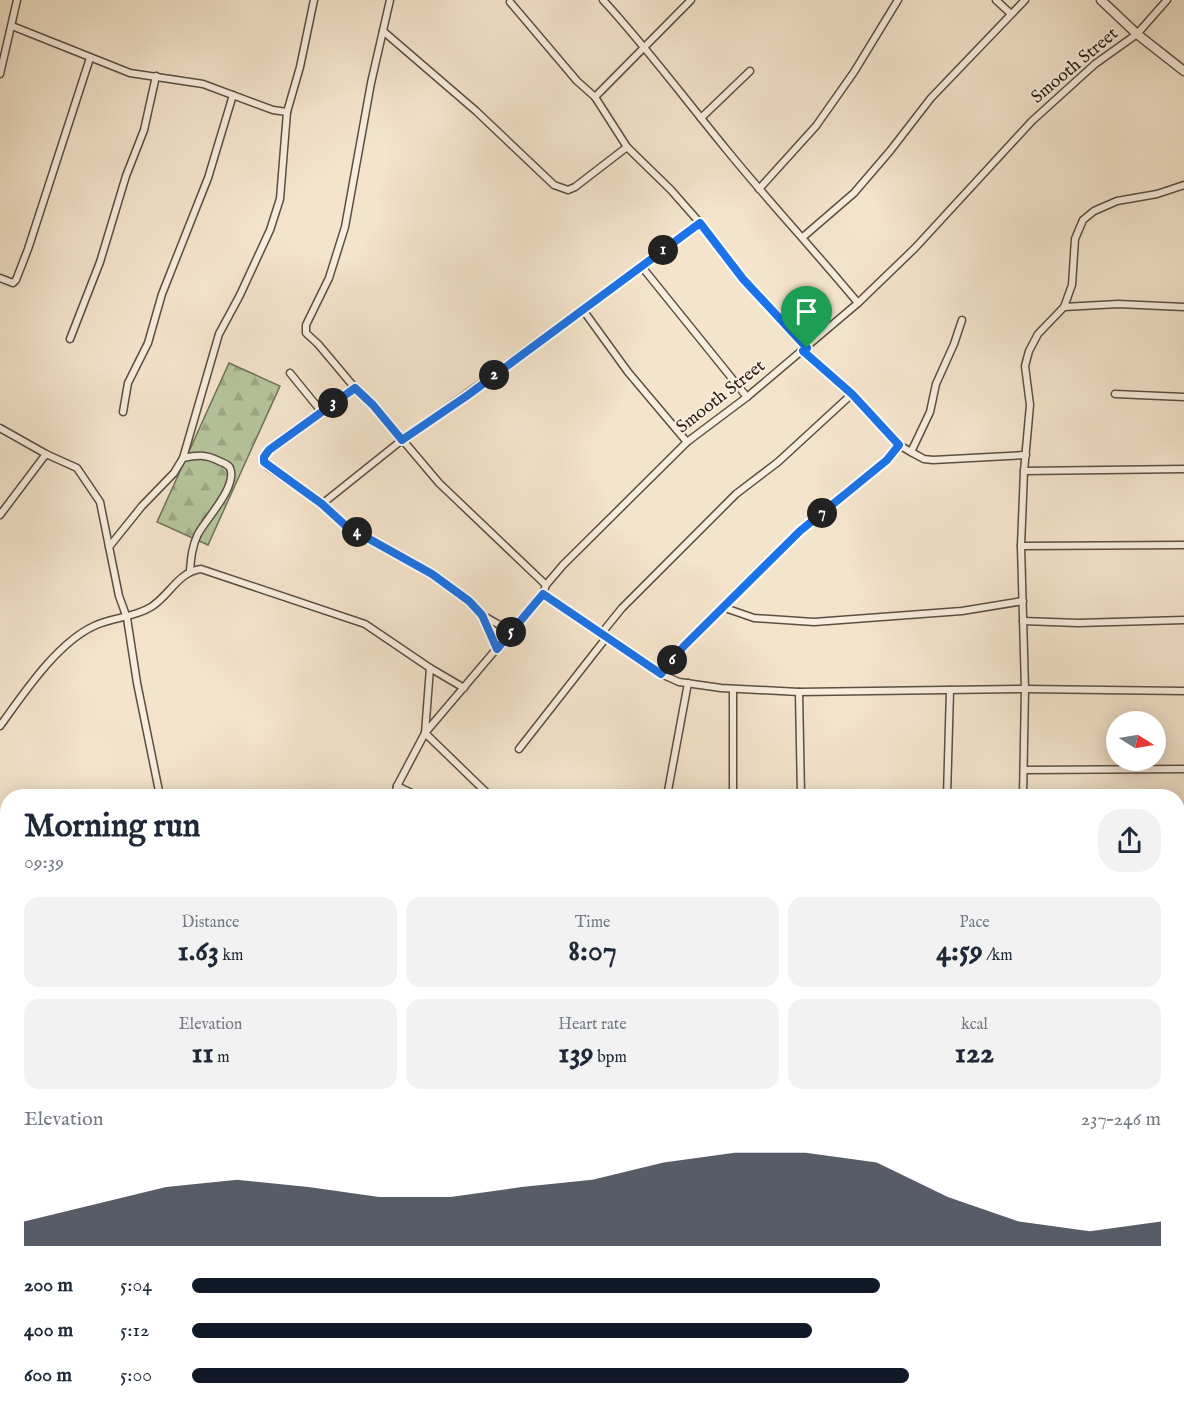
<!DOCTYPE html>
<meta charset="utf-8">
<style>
:root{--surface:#fff;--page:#f2f2f3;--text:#1f2937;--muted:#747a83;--accent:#111827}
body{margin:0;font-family:"IM FELL English",serif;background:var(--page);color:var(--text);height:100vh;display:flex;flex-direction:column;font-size:22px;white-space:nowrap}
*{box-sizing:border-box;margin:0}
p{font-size:20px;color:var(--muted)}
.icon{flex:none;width:33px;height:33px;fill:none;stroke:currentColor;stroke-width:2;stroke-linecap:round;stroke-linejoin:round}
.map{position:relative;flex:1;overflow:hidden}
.side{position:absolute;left:0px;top:789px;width:1185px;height:621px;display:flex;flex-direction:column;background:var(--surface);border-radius:24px 24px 0 0;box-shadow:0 3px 15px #0003}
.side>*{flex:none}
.needle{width:39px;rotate:101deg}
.controls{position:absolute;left:1106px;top:711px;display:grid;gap:12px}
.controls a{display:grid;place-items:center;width:60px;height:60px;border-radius:50%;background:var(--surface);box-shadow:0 3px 15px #0003;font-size:30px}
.pin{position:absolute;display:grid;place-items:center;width:51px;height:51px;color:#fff;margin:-62px -26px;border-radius:50% 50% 50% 0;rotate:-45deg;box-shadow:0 0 6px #0007}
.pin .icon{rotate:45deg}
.km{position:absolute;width:30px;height:30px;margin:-15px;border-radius:50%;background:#222;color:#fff;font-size:16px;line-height:30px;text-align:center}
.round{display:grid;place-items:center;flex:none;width:63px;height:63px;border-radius:24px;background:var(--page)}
.summary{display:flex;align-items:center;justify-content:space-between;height:102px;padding:0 24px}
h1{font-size:33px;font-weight:800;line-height:45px}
.stats{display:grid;grid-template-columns:repeat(3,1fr);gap:9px;height:102px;padding:6px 24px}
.stats div{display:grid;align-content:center;border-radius:15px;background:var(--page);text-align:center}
.stats b{font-size:30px;font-weight:800}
.stats small{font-size:16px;font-weight:400}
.stats p{font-size:16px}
.chart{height:168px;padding:12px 24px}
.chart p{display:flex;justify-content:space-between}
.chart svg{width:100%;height:108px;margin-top:6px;fill:var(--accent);opacity:.7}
ul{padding:0 24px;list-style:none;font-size:20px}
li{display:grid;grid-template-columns:96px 72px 1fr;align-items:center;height:45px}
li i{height:15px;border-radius:8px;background:var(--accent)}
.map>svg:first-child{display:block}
.forest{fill:url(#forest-firs);stroke:#6e7158;stroke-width:1.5}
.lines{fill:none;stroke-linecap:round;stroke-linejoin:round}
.minor-casing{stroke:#5a4f41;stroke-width:9}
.tertiary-casing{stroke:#5a4f41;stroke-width:11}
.minor{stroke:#f8edde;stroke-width:6}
.tertiary{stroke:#f8edde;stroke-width:8}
.route-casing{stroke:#fff;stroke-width:12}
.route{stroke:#1a73e8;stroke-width:8}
.labels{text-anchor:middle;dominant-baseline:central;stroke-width:4.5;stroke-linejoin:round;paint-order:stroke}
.street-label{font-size:18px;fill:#271d13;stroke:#f8edde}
</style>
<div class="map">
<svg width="1184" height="1410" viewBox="0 0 1184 1410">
<defs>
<pattern id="forest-firs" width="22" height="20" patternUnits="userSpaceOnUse" patternTransform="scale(1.5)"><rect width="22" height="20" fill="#b6c59c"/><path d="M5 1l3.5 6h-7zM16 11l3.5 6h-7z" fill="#9ca986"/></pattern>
</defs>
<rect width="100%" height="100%" fill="#f4e4cc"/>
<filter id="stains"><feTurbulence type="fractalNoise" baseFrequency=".00333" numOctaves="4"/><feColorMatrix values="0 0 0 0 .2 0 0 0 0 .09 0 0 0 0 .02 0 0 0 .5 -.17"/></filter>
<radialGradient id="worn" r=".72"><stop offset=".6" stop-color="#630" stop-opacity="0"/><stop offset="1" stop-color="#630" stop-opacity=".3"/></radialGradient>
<!-- forest -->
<path class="forest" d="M 229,363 L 280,386 L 208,545 L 157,522 Z"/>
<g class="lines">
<defs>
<g id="minor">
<path d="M 390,0 L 371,83 L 345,227 L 329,278 L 306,325 L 306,333 L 318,344 L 355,388 L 373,405 L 439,483 L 546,585"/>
<path d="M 603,0 C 647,48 685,99 726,149 C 769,202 815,251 858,303"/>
<path d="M 996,0 L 1011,14"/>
<path d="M 510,2 L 577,81 L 595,97 L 627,147 L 671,190 L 700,223 L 743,279 L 807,348"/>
<path d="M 12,26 L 130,73 L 203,84 L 273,110 L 287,112 L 300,67 L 314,0"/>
<path d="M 383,31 L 476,111 L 554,185 L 568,190 L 575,187 L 627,147"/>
<path d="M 0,74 L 17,0"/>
<path d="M 595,97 L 691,0"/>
<path d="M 701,118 L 750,71"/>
<path d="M 759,189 L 816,126 L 854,72 L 898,0"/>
<path d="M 803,237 L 854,193 L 890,151 L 931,98 L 1025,0"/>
<path d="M 642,267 L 747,397"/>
<path d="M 0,278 L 13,283 L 16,280 L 28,249 L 90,58"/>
<path d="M 1064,307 L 1118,304 L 1184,307"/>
<path d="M 583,310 L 700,223"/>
<path d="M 70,339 L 100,262 L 126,176 L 144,130 L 156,76"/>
<path d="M 290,373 L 321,411"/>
<path d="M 355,388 L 269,450 L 264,457 L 264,462 L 268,467 L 322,504 L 347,526 L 432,574 L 469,601 L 482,615 L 497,649"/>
<path d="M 1115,394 L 1184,397"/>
<path d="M 123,412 L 128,383 L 148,343 L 162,294 L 208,178 L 233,95"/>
<path d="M 0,428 L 46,454 L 77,468 L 100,502 L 119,596 L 127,618 L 137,683 L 160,796"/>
<path d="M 899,445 L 911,452 L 930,412 L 936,384 L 954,344 L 962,320"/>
<path d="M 911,452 L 924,459 L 933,460 L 1026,455"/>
<path d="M 183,458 C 197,455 205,454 219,461 C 223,463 228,464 230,468 C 238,486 206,519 198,534 C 192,546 191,558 190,571"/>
<path d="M 1024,471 L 1184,469"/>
<path d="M 322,504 L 402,440 L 583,310 L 628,372 L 687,442"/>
<path d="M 0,515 L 46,454"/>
<path d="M 1021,546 L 1184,545"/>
<path d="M 109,547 L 142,506 L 174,473 L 183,458 L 219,334 L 240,295 L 270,230 L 280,199 L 287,112"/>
<path d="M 543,594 L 661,674 L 679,682 L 721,688 L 799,692 L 1025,689 L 1184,691"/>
<path d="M 725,608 L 754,618 L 814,622 L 962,611 L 1023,601"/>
<path d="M 482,615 L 512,632"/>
<path d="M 1023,621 L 1078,623 L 1184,620"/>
<path d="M 601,634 L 622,608 L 736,494 L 778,462 L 852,394"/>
<path d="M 430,668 L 425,733 L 490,796"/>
<path d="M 661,674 L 684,646 L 800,531 L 887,460 L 899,445 L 852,394 L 803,351"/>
<path d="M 799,692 L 801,796"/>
<path d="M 0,726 C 24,693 57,643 94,626 C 113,617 133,618 151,607 C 170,595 178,572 201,569 L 365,624 L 430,668 L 464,688"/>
<path d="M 519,749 L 606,638"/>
<path d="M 1024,770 L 1184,769"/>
<path d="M 397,786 L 418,796"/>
<path d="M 395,796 L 397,786 L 425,733 L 543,594 L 546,585 L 563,565 L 687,442 L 747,397 L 858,303 L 915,248 L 1032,121 L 1095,64 L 1137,34 L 1167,0"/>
<path d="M 667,796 L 688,683"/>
<path d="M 733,796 L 733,689"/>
<path d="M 947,796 L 950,690"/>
<path d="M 1023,796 L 1025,689 L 1021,546 L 1024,471 L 1030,405 L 1025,366 L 1029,351 L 1038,334 L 1064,307 L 1072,285 L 1075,239 L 1083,220 L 1094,211 L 1117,201 L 1157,194 L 1184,185"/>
<path d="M 1178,868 L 1184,867"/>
<path d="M 0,929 L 8,928"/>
<path d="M 1178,944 L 1184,944"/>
<path d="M 1178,1015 L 1184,1015"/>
<path d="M 0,1036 L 8,1034"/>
<path d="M 1178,1085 L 1184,1085"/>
<path d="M 0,1117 L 8,1115"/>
<path d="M 1178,1166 L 1184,1170"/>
<path d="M 0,1196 L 8,1194"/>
<path d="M 1178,1234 L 1184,1237"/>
<path d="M 0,1277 L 8,1275"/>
<path d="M 1178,1315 L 1184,1319"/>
<path d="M 0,1353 L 8,1348"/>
<path d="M 119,1402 L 124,1410"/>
<path d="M 239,1402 L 241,1410"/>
<path d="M 489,1402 L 494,1410"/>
<path d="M 595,1402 L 603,1410"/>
<path d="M 1039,1402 L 1039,1410"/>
<path d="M 1059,1402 L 1123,1405 L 1174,1410"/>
<path d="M 0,1404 L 4,1410"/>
<path d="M 529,1410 L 537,1402"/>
<path d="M 719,1410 L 720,1402"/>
</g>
<path id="tertiary" d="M 1101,0 L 1137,34 L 1184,71"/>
</defs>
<!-- minor casing -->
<use href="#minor" class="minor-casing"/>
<!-- tertiary casing -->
<use href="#tertiary" class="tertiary-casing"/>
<!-- minor -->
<use href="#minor" class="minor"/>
<!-- tertiary -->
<use href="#tertiary" class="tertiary"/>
</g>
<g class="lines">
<defs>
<path id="route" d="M 700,223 L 743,279 L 807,348 L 803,351 L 852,394 L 899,445 L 887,460 L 800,531 L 684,646 L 661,674 L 543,594 L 497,649 L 482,615 L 469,601 L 432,574 L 346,526 L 322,504 L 264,462 L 264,457 L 269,450 L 355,388 L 373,405 L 402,440 L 468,395 Z"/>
</defs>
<!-- route casing -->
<use href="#route" class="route-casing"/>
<!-- route -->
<use href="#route" class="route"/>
</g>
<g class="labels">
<!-- street labels -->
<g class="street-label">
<text transform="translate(1075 66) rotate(-40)">Smooth Street</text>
<text transform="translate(721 397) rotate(-38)">Smooth Street</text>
</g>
</g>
<rect width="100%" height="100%" filter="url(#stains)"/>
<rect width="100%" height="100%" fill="url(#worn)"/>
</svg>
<div class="controls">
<a><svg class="needle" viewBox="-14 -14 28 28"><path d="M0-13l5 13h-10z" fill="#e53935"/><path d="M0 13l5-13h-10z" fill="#747a83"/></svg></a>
</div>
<div class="pin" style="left:807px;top:348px;background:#1e9e55"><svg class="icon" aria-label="arrive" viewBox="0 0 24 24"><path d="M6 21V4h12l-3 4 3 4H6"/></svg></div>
<b class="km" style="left:663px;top:250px">1</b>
<b class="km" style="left:494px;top:375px">2</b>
<b class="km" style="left:333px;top:403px">3</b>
<b class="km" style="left:357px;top:532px">4</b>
<b class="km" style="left:511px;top:632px">5</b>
<b class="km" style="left:672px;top:660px">6</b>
<b class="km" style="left:822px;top:513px">7</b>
<section class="side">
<div class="summary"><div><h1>Morning run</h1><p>09:39</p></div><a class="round"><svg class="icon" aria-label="share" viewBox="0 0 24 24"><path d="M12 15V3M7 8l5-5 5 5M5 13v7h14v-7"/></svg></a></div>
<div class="stats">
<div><p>Distance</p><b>1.63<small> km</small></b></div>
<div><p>Time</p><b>8:07</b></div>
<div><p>Pace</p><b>4:59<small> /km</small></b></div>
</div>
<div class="stats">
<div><p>Elevation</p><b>11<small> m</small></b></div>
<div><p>Heart rate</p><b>139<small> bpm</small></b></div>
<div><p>kcal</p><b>122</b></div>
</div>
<div class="chart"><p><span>Elevation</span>237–246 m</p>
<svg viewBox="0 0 160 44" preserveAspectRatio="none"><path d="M0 44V34L10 27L20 20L30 17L40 20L50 24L60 24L70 20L80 17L90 10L100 6L110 6L120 10L130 24L140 34L150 38L160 34V44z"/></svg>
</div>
<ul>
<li><b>200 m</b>5:04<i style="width:71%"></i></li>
<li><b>400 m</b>5:12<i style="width:64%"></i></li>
<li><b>600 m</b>5:00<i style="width:74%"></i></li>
</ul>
</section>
</div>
